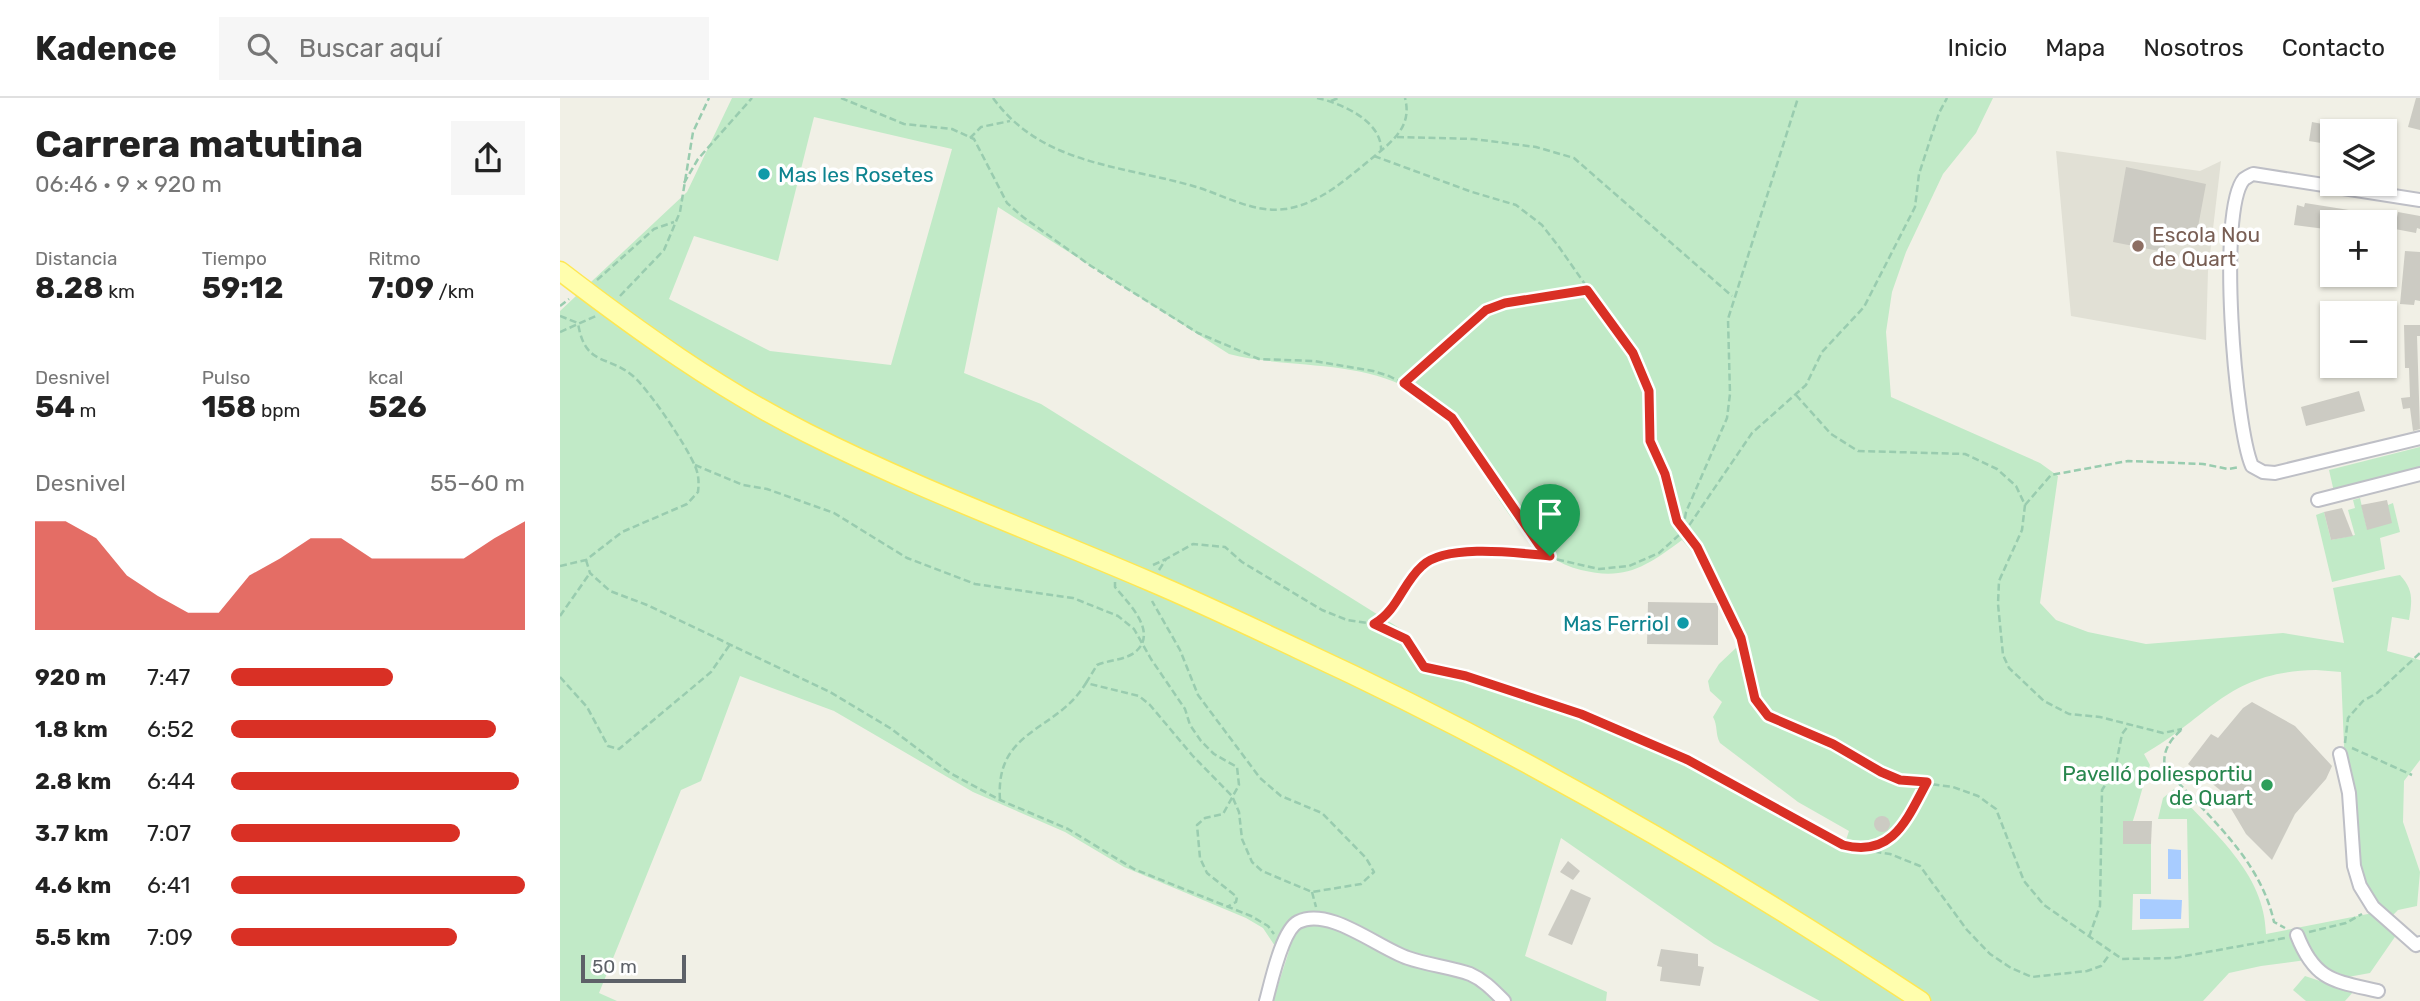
<!DOCTYPE html>
<html lang="es">
<meta charset="utf-8">
<style>
:root{--surface:#fff;--page:#f6f6f6;--text:#222;--muted:#767676;--line:#e0e0e0;--accent:#d93025}
body{margin:0;font-family:Rubik,sans-serif;background:var(--page);color:var(--text);height:100vh;display:flex;flex-direction:column;font-size:26px;white-space:nowrap}
*{box-sizing:border-box;margin:0}
p{font-size:23px;color:var(--muted)}
.icon{flex:none;width:38px;height:38px;fill:none;stroke:currentColor;stroke-width:2;stroke-linecap:round;stroke-linejoin:round}
.map{position:relative;flex:1;overflow:hidden}
.details{display:flex;flex-direction:column;background:var(--surface);width:560px}
.details>*{flex:none}
.tools{position:absolute;left:1760px;top:21px;display:grid;gap:14px}
.tools a{display:grid;place-items:center;width:77px;height:77px;border-radius:0px;background:var(--surface);box-shadow:0 2px 5px #0004;font-size:35px}
.scale{position:absolute;left:21px;bottom:18px;width:105px;box-sizing:border-box;padding-left:7px;border:4px solid #5d6168;border-top:0;font-size:19px;line-height:24px;white-space:nowrap;color:#5d6168;-webkit-text-stroke:5px #fff;paint-order:stroke}
.pin{position:absolute;display:grid;place-items:center;width:60px;height:60px;color:#fff;margin:-72px -30px;border-radius:50% 50% 50% 0;rotate:-45deg;box-shadow:0 0 7px #0007}
.pin .icon{rotate:45deg}
.round{display:grid;place-items:center;flex:none;width:74px;height:74px;border-radius:0px;background:var(--page)}
.headline{display:flex;align-items:center;justify-content:space-between;height:119px;padding:0 35px}
h1{font-size:38px;font-weight:700;line-height:52px}
.metrics{display:grid;grid-template-columns:repeat(3,1fr);gap:10px;height:119px;padding:7px 35px}
.metrics div{display:grid;align-content:center}
.metrics b{font-size:30px;font-weight:700}
.metrics small{font-size:19px;font-weight:400}
.metrics p{font-size:19px}
.chart{height:196px;padding:14px 35px}
.chart p{display:flex;justify-content:space-between}
.chart svg{width:100%;height:126px;margin-top:7px;fill:var(--accent);opacity:.7}
ul{padding:0 35px;list-style:none;font-size:23px}
li{display:grid;grid-template-columns:112px 84px 1fr;align-items:center;height:52px}
li i{height:18px;border-radius:9px;background:var(--accent)}
header{display:flex;align-items:center;gap:42px;box-sizing:border-box;height:98px;padding:0 35px;background:var(--surface);border-bottom:2px solid var(--line)}
header strong{font-size:33px}
nav{display:flex;gap:38px;margin-inline-start:auto;font-size:24px}
.search{width:490px;height:63px;background:var(--page);display:flex;align-items:center;gap:18px;box-sizing:border-box;padding:0 24px;border-radius:0px;color:var(--muted);font-size:26px}
main{display:flex;flex:1;min-height:0}
.map>svg:first-child{display:block}
.education{fill:#e1e0d5}
.green{fill:#c1eac7;fill-rule:evenodd}
.water{fill:#a8ccff}
.building{fill:#cccbc3}
.lines{fill:none;stroke-linecap:round;stroke-linejoin:round}
.minor-casing{stroke:#bebfc6;stroke-width:16}
.primary-casing{stroke:#fee753;stroke-width:21}
.path{stroke:#99ccaf;stroke-width:2.5;stroke-dasharray:7 3.5;stroke-linecap:butt}
.minor{stroke:#fff;stroke-width:12}
.primary{stroke:#fffead;stroke-width:18}
.route-casing{stroke:#fff;stroke-width:14}
.route{stroke:#d93025;stroke-width:9}
.culture-dot{fill:#0f9aa8;stroke:#fff;stroke-width:2.5}
.education-dot{fill:#8d6e63;stroke:#fff;stroke-width:2.5}
.leisure-dot{fill:#2e9e5b;stroke:#fff;stroke-width:2.5}
.labels{text-anchor:middle;dominant-baseline:central;stroke-width:7;stroke-linejoin:round;paint-order:stroke}
.culture-label{font-size:21px;fill:#0d838f;stroke:#fff;text-anchor:start}
.education-label{font-size:21px;fill:#785e54;stroke:#fff;text-anchor:start}
.leisure-label{font-size:21px;fill:#27864d;stroke:#fff;text-anchor:end}
</style>
<header>
<strong>Kadence</strong>
<div class="search"><svg class="icon" aria-label="search" viewBox="0 0 24 24"><circle cx="10" cy="10" r="6"/><path d="M15 15l6 6"/></svg>Buscar aquí</div>
<nav><a>Inicio</a><a>Mapa</a><a>Nosotros</a><a>Contacto</a></nav>
</header>
<main>
<section class="details">
<div class="headline"><div><h1>Carrera matutina</h1><p>06:46 · 9 × 920 m</p></div><a class="round"><svg class="icon" aria-label="share" viewBox="0 0 24 24"><path d="M12 15V3M7 8l5-5 5 5M5 13v7h14v-7"/></svg></a></div>
<div class="metrics">
<div><p>Distancia</p><b>8.28<small> km</small></b></div>
<div><p>Tiempo</p><b>59:12</b></div>
<div><p>Ritmo</p><b>7:09<small> /km</small></b></div>
</div>
<div class="metrics">
<div><p>Desnivel</p><b>54<small> m</small></b></div>
<div><p>Pulso</p><b>158<small> bpm</small></b></div>
<div><p>kcal</p><b>526</b></div>
</div>
<div class="chart"><p><span>Desnivel</span>55–60 m</p>
<svg viewBox="0 0 160 44" preserveAspectRatio="none"><path d="M0 44V6L10 6L20 12L30 25L40 32L50 38L60 38L70 25L80 19L90 12L100 12L110 19L120 19L130 19L140 19L150 12L160 6V44z"/></svg>
</div>
<ul>
<li><b>920 m</b>7:47<i style="width:55%"></i></li>
<li><b>1.8 km</b>6:52<i style="width:90%"></i></li>
<li><b>2.8 km</b>6:44<i style="width:98%"></i></li>
<li><b>3.7 km</b>7:07<i style="width:78%"></i></li>
<li><b>4.6 km</b>6:41<i style="width:100%"></i></li>
<li><b>5.5 km</b>7:09<i style="width:77%"></i></li>
</ul>
</section>
<div class="map">
<svg width="1860" height="903" viewBox="0 0 1860 903">
<rect width="100%" height="100%" fill="#f1f0e6"/>
<!-- education -->
<path class="education" d="M 1496,53 L 1640,73 L 1661,63 L 1648,173 L 1646,242 L 1511,218 Z"/>
<!-- green -->
<g class="green">
<path d="M 172,0 L 1433,0 L 1416,35 L 1383,76 L 1346,154 L 1332,194 L 1326,234 L 1331,299 L 1480,365 L 1498,378 L 1480,505 L 1496,522 L 1528,534 L 1586,546 L 1723,535 L 1784,545 L 1773,490 L 1840,477 C 1854,492 1852,503 1849,522 L 1832,519 L 1827,553 L 1860,562 L 1860,662 L 1844,683 L 1843,724 L 1860,774 L 1857,808 L 1838,812 L 1828,822 L 1839,833 L 1810,875 L 1788,879 L 1746,862 L 1701,868 L 1669,875 L 1643,903 L 1260,903 L 1154,846 L 1001,740 L 965,858 L 1047,894 L 1046,903 L 713,903 L 729,853 L 715,848 L 703,830 L 686,820 L 564,769 L 505,734 L 413,694 L 274,613 L 180,578 L 141,683 L 121,692 L 39,895 L 57,903 L 0,903 L 0,213 L 127,94 ZM 254,19 L 392,51 L 331,267 L 210,253 L 109,201 L 134,138 L 218,163 ZM 438,109 L 669,256 C 727,271 795,261 850,291 C 924,332 935,450 1021,472 C 1066,483 1087,468 1122,442 C 1150,473 1163,510 1178,548 L 1159,566 L 1148,583 L 1150,593 L 1162,604 L 1153,619 C 1158,628 1155,636 1160,645 L 1238,704 L 1289,733 L 1285,745 L 1127,659 L 1021,613 L 923,579 L 868,565 L 844,533 L 481,306 L 404,275 ZM 1756,572 L 1781,574 L 1784,648 L 1780,656 L 1800,788 L 1818,814 L 1706,836 C 1705,774 1652,734 1614,691 L 1603,700 L 1598,721 L 1627,721 L 1629,830 L 1572,832 L 1573,796 L 1591,796 L 1591,746 L 1564,746 C 1576,720 1580,694 1590,667 L 1584,656 C 1652,617 1667,574 1756,572 Z"/>
<path d="M 1860,349 L 1860,371 L 1774,394 L 1769,372 Z"/>
<path d="M 1800,400 L 1807,431 L 1828,407 L 1833,405 L 1840,434 L 1820,440 L 1825,471 L 1772,484 L 1756,417 L 1764,414 L 1771,442 L 1795,437 L 1788,412 L 1795,410 L 1793,402 Z"/>
<path d="M 1745,878 L 1793,894 L 1785,903 L 1746,903 L 1733,892 Z"/>
</g>
<!-- water -->
<g class="water">
<path d="M 1608,751 L 1621,752 L 1621,781 L 1608,781 Z"/>
<path d="M 1580,801 L 1622,802 L 1621,821 L 1580,821 Z"/>
</g>
<!-- building -->
<g class="building">
<path d="M 1856,0 L 1860,0 L 1860,32 L 1848,29 Z"/>
<path d="M 1800,21 L 1835,28 L 1834,33 L 1797,33 Z"/>
<path d="M 1752,24 L 1773,28 L 1773,47 L 1749,43 Z"/>
<path d="M 1566,69 L 1646,86 L 1635,145 L 1606,140 L 1604,154 L 1553,144 Z"/>
<path d="M 1745,105 L 1789,112 L 1787,124 L 1773,124 L 1773,132 L 1734,127 L 1737,107 L 1744,109 Z"/>
<path d="M 1838,114 L 1860,118 L 1860,131 L 1857,130 L 1856,135 L 1835,131 Z"/>
<path d="M 1845,153 L 1860,154 L 1860,203 L 1855,202 L 1854,207 L 1840,206 Z"/>
<path d="M 1844,227 L 1860,227 L 1860,238 L 1857,238 L 1860,331 L 1853,333 L 1850,310 L 1843,311 L 1841,300 L 1850,299 L 1849,270 L 1845,270 Z"/>
<path d="M 1799,293 L 1805,313 L 1746,328 L 1741,309 Z"/>
<path d="M 1827,402 L 1832,425 L 1807,432 L 1801,407 Z"/>
<path d="M 1782,410 L 1793,438 L 1771,442 L 1764,414 Z"/>
<path d="M 1088,504 L 1158,505 L 1158,547 L 1087,546 Z"/>
<path d="M 1692,604 L 1735,628 L 1772,668 L 1766,681 L 1735,716 L 1712,762 L 1686,736 L 1660,692 L 1628,666 L 1651,636 L 1658,640 L 1683,610 Z"/>
<circle cx="1322" cy="726" r="8"/>
<path d="M 1563,723 L 1592,723 L 1591,746 L 1563,746 Z"/>
<path d="M 1008,763 L 1020,773 L 1013,782 L 1000,774 Z"/>
<path d="M 1011,791 L 1031,800 L 1012,847 L 988,837 Z"/>
<path d="M 1101,851 L 1138,856 L 1138,868 L 1144,869 L 1140,888 L 1100,883 L 1102,869 L 1097,868 Z"/>
</g>
<g class="lines">
<defs>
<g id="minor">
<path d="M 1860,102 L 1693,76 C 1692,76 1684,81 1684,81 C 1657,112 1675,329 1692,368 L 1703,374 L 1715,375 L 1860,340"/>
<path d="M 1758,402 L 1860,376"/>
<path d="M 1780,656 L 1789,695 L 1794,768 L 1800,788 L 1813,809 L 1856,847 L 1860,845"/>
<path d="M 1737,837 C 1755,883 1774,883 1818,893"/>
<path d="M 706,903 C 711,885 722,832 738,824 C 769,808 818,850 848,860 C 868,867 890,869 910,876 C 924,882 934,893 944,903"/>
</g>
<path id="primary" d="M 0,173 C 77,232 159,291 247,335 C 358,391 475,434 589,483 C 639,504 689,528 738,551 C 955,651 1162,771 1361,903"/>
</defs>
<!-- minor casing -->
<use href="#minor" class="minor-casing"/>
<!-- primary casing -->
<use href="#primary" class="primary-casing"/>
<!-- path -->
<g class="path">
<path d="M 281,0 L 344,26 L 392,31 L 414,41 L 447,105 L 463,119 L 531,168 L 638,235 L 699,261 L 754,263 L 813,273 L 829,278 L 860,294 L 892,320 L 989,456"/>
<path d="M 433,0 C 482,67 560,67 633,88 C 662,96 694,116 725,111 C 761,106 788,79 816,57 C 835,41 852,27 845,0"/>
<path d="M 757,0 C 781,5 822,23 821,52"/>
<path d="M 771,3 L 778,0"/>
<path d="M 837,39 L 914,41 L 976,49 L 1014,60 L 1172,198"/>
<path d="M 410,40 L 421,29 L 450,23"/>
<path d="M 814,58 L 912,94 L 956,107 L 982,127 L 999,149 L 1073,255 L 1089,293 L 1090,343 L 1105,376 L 1117,423 L 1137,449 L 1181,540 L 1195,601 L 1208,618 L 1273,646 L 1341,682 L 1393,689 L 1418,698 L 1436,711 L 1464,783 L 1484,807 L 1562,861 L 1614,860 L 1725,840"/>
<path d="M 124,85 L 138,61 L 192,0"/>
<path d="M 37,182 L 94,131 L 114,124"/>
<path d="M 60,198 L 104,152 L 120,114 L 133,34 L 149,0"/>
<path d="M 0,208 L 9,201"/>
<path d="M 0,218 L 18,225"/>
<path d="M 0,234 L 36,218"/>
<path d="M 844,285 L 926,212 L 945,205 L 1027,192"/>
<path d="M 1236,297 L 1271,336 L 1298,353 L 1405,356 L 1437,371 L 1456,388 L 1465,407 L 1462,432 L 1439,483 L 1438,506 L 1443,557 L 1449,570 L 1484,603 L 1509,616 L 1540,619 L 1603,635 L 1622,631"/>
<path d="M 135,367 L 183,387 L 207,391 L 274,415 L 347,460 L 415,486 L 513,500 L 558,518 L 574,531 L 591,561 L 625,611 L 630,627 L 641,643 L 654,656 L 677,669 L 679,687 L 663,716 L 645,720 L 637,727 L 640,760 L 647,775 L 677,799 L 676,804 L 667,809"/>
<path d="M 1465,407 L 1491,377 L 1568,363 L 1643,366 L 1668,371 L 1680,369"/>
<path d="M 1123,431 L 1126,414 L 1167,320 L 1170,296 L 1168,221 L 1238,0"/>
<path d="M 26,462 L 30,475 L 50,493 L 87,507 L 270,594 L 330,630 L 390,675 L 440,702 L 508,731 L 574,771 L 691,818 L 708,828 L 714,836"/>
<path d="M 593,467 L 606,461"/>
<path d="M 0,468 L 26,462 L 62,434 L 127,406 L 138,394 C 139,385 139,377 135,368 C 126,347 90,293 73,278 C 47,256 25,269 18,225"/>
<path d="M 599,472 L 606,461 L 633,446 L 665,449 L 682,464 L 762,512 L 787,522 L 814,526 L 828,518 L 862,467 L 884,456 L 973,456 L 1039,471 L 1069,468 L 1099,455 L 1128,429 L 1192,335 L 1246,287 L 1262,254 L 1304,209 L 1355,109 L 1359,76 L 1379,15 L 1387,0"/>
<path d="M 0,518 L 30,475"/>
<path d="M 814,526 L 846,541 L 864,569 L 906,578 L 1021,616 L 1128,662 L 1283,747 C 1333,760 1346,723 1367,685"/>
<path d="M 0,579 L 27,609 L 48,648 L 59,651 L 151,574 L 171,545"/>
<path d="M 526,585 L 537,567 C 549,562 564,562 574,555 C 600,535 568,505 555,489 L 555,484"/>
<path d="M 1621,632 C 1609,643 1602,654 1605,670 C 1647,718 1700,760 1714,824 L 1725,830"/>
<path d="M 1785,645 L 1788,620 L 1803,603 L 1817,595 L 1860,555"/>
<path d="M 1792,650 L 1852,677"/>
<path d="M 440,702 C 435,630 496,635 526,585 L 579,598 L 590,607 L 632,657 L 672,698 L 679,714 L 682,741 L 692,764 L 702,773 L 752,794 L 801,786 L 814,774 L 806,760 L 762,715 L 721,698 L 700,680 L 638,597 L 620,552 L 592,503"/>
<path d="M 1304,752 L 1330,756 L 1360,768 L 1407,832 L 1430,856 L 1451,870 L 1472,879 L 1527,873 L 1541,868 L 1550,856"/>
<path d="M 752,794 L 756,809"/>
<path d="M 1749,834 L 1786,825 L 1802,816"/>
<path d="M 1529,839 L 1540,808 L 1542,692 L 1555,672 L 1562,636 L 1569,627"/>
</g>
<!-- minor -->
<use href="#minor" class="minor"/>
<!-- primary -->
<use href="#primary" class="primary"/>
</g>
<g class="lines">
<defs>
<path id="route" d="M 1027,192 L 1073,255 L 1089,293 L 1090,343 L 1105,376 L 1117,423 L 1137,449 L 1181,540 L 1195,601 L 1208,618 L 1273,646 L 1321,674 L 1340,682 L 1367,684 C 1347,721 1333,760 1283,747 L 1128,662 L 1021,616 L 906,578 L 864,569 L 846,541 L 814,526 C 838,512 842,486 862,468 C 886,445 959,455 990,458 L 979,447 L 892,320 L 844,285 L 926,212 L 945,205 Z"/>
</defs>
<!-- route casing -->
<use href="#route" class="route-casing"/>
<!-- route -->
<use href="#route" class="route"/>
</g>
<!-- markers -->
<g class="culture-dot">
<circle cx="204" cy="76" r="7"/>
<circle cx="1123" cy="525" r="7"/>
</g>
<circle class="education-dot" cx="1578" cy="148" r="7"/>
<circle class="leisure-dot" cx="1707" cy="687" r="7"/>
<g class="labels">
<!-- culture labels -->
<g class="culture-label">
<text x="218" y="76">Mas les Rosetes</text>
<text x="1109" y="525" text-anchor="end">Mas Ferriol</text>
</g>
<!-- education labels -->
<g class="education-label">
<text x="1592" y="136">Escola Nou<tspan x="1592" dy="24">de Quart</tspan></text>
</g>
<!-- leisure labels -->
<g class="leisure-label">
<text x="1693" y="675">Pavelló poliesportiu<tspan x="1693" dy="24">de Quart</tspan></text>
</g>
</g>
</svg>
<div class="tools">
<a><svg class="icon" aria-label="layers" viewBox="0 0 24 24"><path d="M12 4l9 5-9 5-9-5zM3 14l9 5 9-5"/></svg></a>
<a>+</a>
<a>−</a>
</div>
<div class="scale">50 m</div>
<div class="pin" style="left:990px;top:458px;background:#1e9e55"><svg class="icon" aria-label="arrive" viewBox="0 0 24 24"><path d="M6 21V4h12l-3 4 3 4H6"/></svg></div>
</div>
</main>
